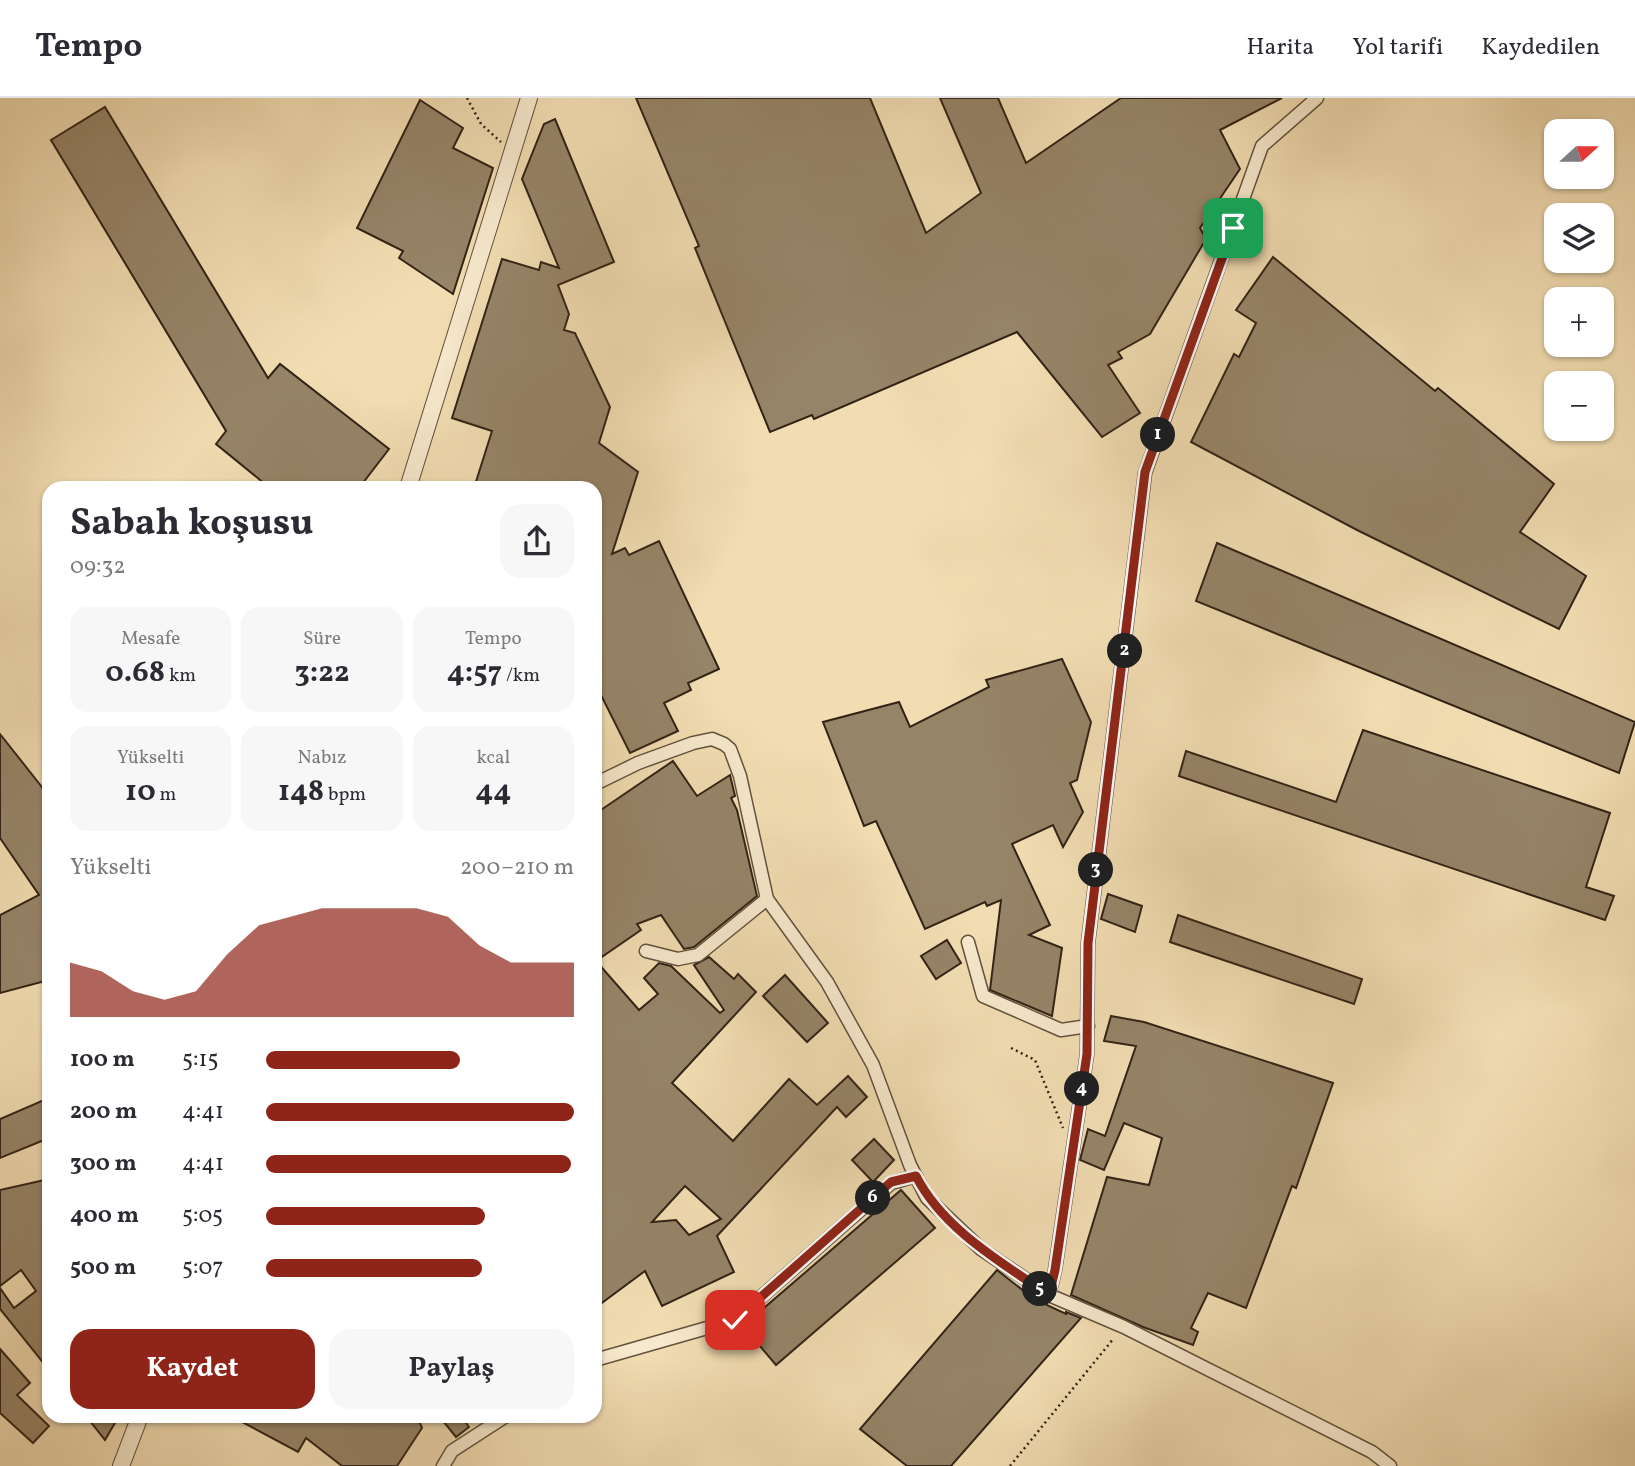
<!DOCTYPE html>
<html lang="tr">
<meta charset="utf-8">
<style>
:root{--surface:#fff;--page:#f7f7f7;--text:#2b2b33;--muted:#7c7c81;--line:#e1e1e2;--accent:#8f2418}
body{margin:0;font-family:Vollkorn,serif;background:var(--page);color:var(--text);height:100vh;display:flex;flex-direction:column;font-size:26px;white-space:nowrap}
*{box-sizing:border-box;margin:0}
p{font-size:23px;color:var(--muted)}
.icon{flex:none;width:38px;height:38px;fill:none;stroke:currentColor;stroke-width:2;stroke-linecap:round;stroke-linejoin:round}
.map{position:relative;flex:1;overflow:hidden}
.drawer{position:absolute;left:42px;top:383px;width:560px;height:942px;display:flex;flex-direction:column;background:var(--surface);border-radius:21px;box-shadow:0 2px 5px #0004}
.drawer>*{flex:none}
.needle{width:46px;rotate:69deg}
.controls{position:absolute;left:1544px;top:21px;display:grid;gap:14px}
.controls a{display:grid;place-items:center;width:70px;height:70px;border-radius:14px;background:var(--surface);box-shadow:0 2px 5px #0004;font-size:35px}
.pin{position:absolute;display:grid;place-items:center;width:60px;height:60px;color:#fff;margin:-30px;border-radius:14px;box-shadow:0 4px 10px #0006}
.km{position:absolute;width:35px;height:35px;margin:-18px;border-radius:50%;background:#222;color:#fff;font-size:19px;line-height:35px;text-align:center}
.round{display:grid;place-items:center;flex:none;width:74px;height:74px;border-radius:21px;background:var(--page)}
.summary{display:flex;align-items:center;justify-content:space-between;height:119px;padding:0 28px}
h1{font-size:38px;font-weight:700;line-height:52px}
.figures{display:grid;grid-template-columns:repeat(3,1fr);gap:10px;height:119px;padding:7px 28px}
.figures div{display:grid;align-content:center;border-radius:18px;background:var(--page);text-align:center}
.figures b{font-size:30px;font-weight:700}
.figures small{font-size:19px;font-weight:400}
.figures p{font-size:19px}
.chart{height:196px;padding:14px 28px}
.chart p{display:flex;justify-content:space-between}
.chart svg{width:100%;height:126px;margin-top:7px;fill:var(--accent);opacity:.7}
.button{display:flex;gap:14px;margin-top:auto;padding:14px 28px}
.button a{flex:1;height:80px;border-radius:21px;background:var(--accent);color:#fff;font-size:28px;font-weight:700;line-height:80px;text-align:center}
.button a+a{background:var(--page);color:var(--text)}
ul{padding:0 28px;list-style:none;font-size:23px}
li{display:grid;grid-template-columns:112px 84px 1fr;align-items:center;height:52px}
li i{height:18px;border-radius:9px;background:var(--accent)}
header{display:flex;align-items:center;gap:42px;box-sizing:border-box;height:98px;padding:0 35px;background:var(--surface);border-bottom:2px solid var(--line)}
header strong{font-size:33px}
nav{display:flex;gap:38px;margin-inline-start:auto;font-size:24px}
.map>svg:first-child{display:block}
.building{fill:#968468;stroke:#322317;stroke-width:2;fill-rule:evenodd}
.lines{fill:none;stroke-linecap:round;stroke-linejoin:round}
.minor-casing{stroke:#62523e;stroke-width:15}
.tertiary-casing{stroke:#62523e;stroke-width:18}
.path{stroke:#322317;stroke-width:2.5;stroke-dasharray:2 3.5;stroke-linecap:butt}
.minor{stroke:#f7e9cd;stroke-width:12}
.tertiary{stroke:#f7e9cd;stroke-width:16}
.route-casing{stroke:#fff;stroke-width:14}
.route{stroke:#8f2418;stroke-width:9}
</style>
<header>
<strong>Tempo</strong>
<nav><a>Harita</a><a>Yol tarifi</a><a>Kaydedilen</a></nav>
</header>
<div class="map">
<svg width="1635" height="1368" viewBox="0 0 1635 1368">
<rect width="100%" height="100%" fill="#f2ddb2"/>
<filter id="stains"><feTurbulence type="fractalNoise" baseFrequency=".00286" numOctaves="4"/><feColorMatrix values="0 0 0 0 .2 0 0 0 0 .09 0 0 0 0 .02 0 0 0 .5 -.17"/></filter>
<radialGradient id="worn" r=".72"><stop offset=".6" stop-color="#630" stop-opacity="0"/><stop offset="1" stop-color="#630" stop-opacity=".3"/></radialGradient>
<!-- building -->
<g class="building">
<path d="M 636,0 L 870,0 L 926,135 L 981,95 L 940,0 L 998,0 L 1026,65 L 1121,0 L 1282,0 L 1220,32 L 1240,71 L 1200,130 L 1206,141 L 1150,236 L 1118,254 L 1122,260 L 1108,267 L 1140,315 L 1102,339 L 1017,234 L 814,321 L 812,317 L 770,334 L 695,150 L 699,148 Z"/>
<path d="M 420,2 L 463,30 L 453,50 L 493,70 L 453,196 L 399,160 L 403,153 L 357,130 Z"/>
<path d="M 105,9 L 268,280 L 280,266 L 389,351 L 359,390 L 270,390 L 216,346 L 226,333 L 51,42 Z"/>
<path d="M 555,21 L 614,164 L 558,187 L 569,216 L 564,232 L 575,235 L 610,309 L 599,345 L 638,374 L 612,456 L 625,450 L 629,457 L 659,443 L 719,571 L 688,585 L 691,592 L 664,605 L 678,633 L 630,655 L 599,593 L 595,595 L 595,390 L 474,390 L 492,333 L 452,320 L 502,161 L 539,172 L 541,164 L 559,170 L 522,81 L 544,26 Z"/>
<path d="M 1273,159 L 1435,293 L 1438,290 L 1554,386 L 1520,434 L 1586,478 L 1559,531 L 1357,432 L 1191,344 L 1234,256 L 1239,259 L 1256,225 L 1236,212 Z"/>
<path d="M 1217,445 L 1635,624 L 1619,675 L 1196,503 Z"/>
<path d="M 1062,561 L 1091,624 L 1077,682 L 1070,685 L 1083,714 L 1063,749 L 1053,727 L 1012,746 L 1050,827 L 1029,837 L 1062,850 L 1052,918 L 990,892 L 1001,802 L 987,808 L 985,804 L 925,831 L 876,723 L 864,728 L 823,624 L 899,604 L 910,629 L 989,589 L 986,582 Z"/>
<path d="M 1363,632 L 1610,715 L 1586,789 L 1614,798 L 1605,822 L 1179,678 L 1186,653 L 1336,704 Z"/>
<path d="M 0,636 L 49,698 L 49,882 L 0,895 L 0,817 L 39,797 L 0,740 Z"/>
<path d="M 673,663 L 697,698 L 730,677 L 735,698 L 731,700 L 737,712 L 757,798 L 694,849 L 684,851 L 661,817 L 637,826 L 641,832 L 596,863 L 639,912 L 658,896 L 644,880 L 659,865 L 671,868 L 720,915 L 724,912 L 694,867 L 709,859 L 734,881 L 738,876 L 756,894 L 672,985 L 733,1043 L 789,981 L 817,1007 L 848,978 L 867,999 L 846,1019 L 837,1009 L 717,1138 L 734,1174 L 662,1208 L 645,1173 L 595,1210 L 595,716 ZM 685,1088 L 721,1121 L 689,1137 L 676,1122 L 652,1124 Z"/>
<path d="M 1108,796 L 1142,808 L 1135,834 L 1101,821 Z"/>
<path d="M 1178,817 L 1362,881 L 1354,906 L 1170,844 Z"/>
<path d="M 947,842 L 961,865 L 936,881 L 921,858 Z"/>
<path d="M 785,877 L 828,925 L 807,944 L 763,898 Z"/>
<path d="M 1111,918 L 1144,924 L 1333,985 L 1296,1090 L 1292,1088 L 1246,1210 L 1208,1195 L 1191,1230 L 1198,1234 L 1193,1247 L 1143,1229 L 1071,1197 L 1107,1079 L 1149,1087 L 1162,1040 L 1124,1025 L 1104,1072 L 1080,1062 L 1088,1031 L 1105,1038 L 1136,948 L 1104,943 Z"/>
<path d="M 44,1002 L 49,1015 L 49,1040 L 0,1060 L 0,1021 Z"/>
<path d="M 874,1041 L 894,1062 L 873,1084 L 852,1062 Z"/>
<path d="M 49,1081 L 49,1272 L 0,1211 L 0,1190 L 14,1210 L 36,1193 L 21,1172 L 0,1188 L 0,1092 Z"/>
<path d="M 901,1092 L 935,1130 L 776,1267 L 743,1228 Z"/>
<path d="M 997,1172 L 1034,1201 L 1066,1216 L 1066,1214 L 1081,1220 L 951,1368 L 907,1368 L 860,1331 Z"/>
<path d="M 0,1251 L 30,1285 L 17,1297 L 49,1328 L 33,1345 L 0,1315 Z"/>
<path d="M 86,1318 L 119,1318 L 105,1342 Z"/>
<path d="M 231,1318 L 417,1318 L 422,1330 L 397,1368 L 342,1368 L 306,1340 L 298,1354 Z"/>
<path d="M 439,1318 L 461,1318 L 469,1329 L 456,1339 Z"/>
</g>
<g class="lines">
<defs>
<g id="minor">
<path d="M 595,686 L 638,665 L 693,645 L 712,641 L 724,646 L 730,651 L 740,678 L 767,801 L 827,884 L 873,967 L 910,1067 L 927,1100 L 981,1151 L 1049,1197 L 1124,1229 L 1372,1354 L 1390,1368"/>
<path d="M 968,844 L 983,898 L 1061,932 L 1088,928"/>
<path d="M 646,853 L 678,861 L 698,857 L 767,801"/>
<path d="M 1049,1197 L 1055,1172 L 1087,956 L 1088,845 L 1145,375 L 1262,48 L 1317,0"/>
<path d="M 595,1262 L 735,1222 L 891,1085 L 916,1078"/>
<path d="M 443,1368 L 452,1353 L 506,1318"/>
</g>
<g id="tertiary">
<path d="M 408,390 L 529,0"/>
<path d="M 121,1368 L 140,1318"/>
</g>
</defs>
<!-- minor casing -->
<use href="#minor" class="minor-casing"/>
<!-- tertiary casing -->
<use href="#tertiary" class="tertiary-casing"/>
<!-- path -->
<g class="path">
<path d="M 467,0 L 481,26 L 501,44"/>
<path d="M 1011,950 L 1035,962 L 1063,1030"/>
<path d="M 1010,1368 L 1114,1240"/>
</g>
<!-- minor -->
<use href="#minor" class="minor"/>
<!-- tertiary -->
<use href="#tertiary" class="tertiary"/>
</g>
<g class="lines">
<defs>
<path id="route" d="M 735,1222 L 891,1084 L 916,1078 C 943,1131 1001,1164 1049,1197 L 1055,1172 L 1087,956 L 1088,845 L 1145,374 L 1233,130"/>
</defs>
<!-- route casing -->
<use href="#route" class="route-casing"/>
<!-- route -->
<use href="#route" class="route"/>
</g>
<rect width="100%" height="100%" filter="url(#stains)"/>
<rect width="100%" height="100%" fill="url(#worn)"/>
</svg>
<div class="controls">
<a><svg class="needle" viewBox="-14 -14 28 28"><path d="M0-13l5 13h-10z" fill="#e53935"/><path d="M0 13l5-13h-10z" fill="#7c7c81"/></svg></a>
<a><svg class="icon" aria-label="layers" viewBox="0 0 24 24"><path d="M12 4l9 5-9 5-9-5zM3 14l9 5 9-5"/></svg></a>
<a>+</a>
<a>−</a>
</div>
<div class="pin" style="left:1233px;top:130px;background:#1e9e55"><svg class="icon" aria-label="arrive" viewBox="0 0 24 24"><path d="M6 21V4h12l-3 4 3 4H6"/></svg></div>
<div class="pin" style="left:735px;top:1222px;background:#d93025"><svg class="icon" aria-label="check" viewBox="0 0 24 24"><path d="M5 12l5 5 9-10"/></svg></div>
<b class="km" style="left:1158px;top:337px">1</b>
<b class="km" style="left:1125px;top:553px">2</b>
<b class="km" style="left:1096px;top:772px">3</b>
<b class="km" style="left:1082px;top:991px">4</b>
<b class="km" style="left:1040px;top:1191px">5</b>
<b class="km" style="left:873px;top:1100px">6</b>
<section class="drawer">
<div class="summary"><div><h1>Sabah koşusu</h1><p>09:32</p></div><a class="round"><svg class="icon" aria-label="share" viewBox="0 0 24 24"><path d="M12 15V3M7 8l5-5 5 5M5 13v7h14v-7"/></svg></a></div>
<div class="figures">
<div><p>Mesafe</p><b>0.68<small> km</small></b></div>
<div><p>Süre</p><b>3:22</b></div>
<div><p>Tempo</p><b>4:57<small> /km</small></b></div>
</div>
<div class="figures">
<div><p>Yükselti</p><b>10<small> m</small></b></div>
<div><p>Nabız</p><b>148<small> bpm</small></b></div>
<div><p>kcal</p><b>44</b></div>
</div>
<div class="chart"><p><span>Yükselti</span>200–210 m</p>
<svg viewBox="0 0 160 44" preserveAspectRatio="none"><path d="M0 44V25L10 28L20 35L30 38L40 35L50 22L60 12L70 9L80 6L90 6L100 6L110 6L120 9L130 19L140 25L150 25L160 25V44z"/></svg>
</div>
<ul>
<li><b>100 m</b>5:15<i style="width:63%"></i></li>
<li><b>200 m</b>4:41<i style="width:100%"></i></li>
<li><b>300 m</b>4:41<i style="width:99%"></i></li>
<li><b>400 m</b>5:05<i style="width:71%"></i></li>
<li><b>500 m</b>5:07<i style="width:70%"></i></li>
</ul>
<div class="button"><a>Kaydet</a><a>Paylaş</a></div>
</section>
</div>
